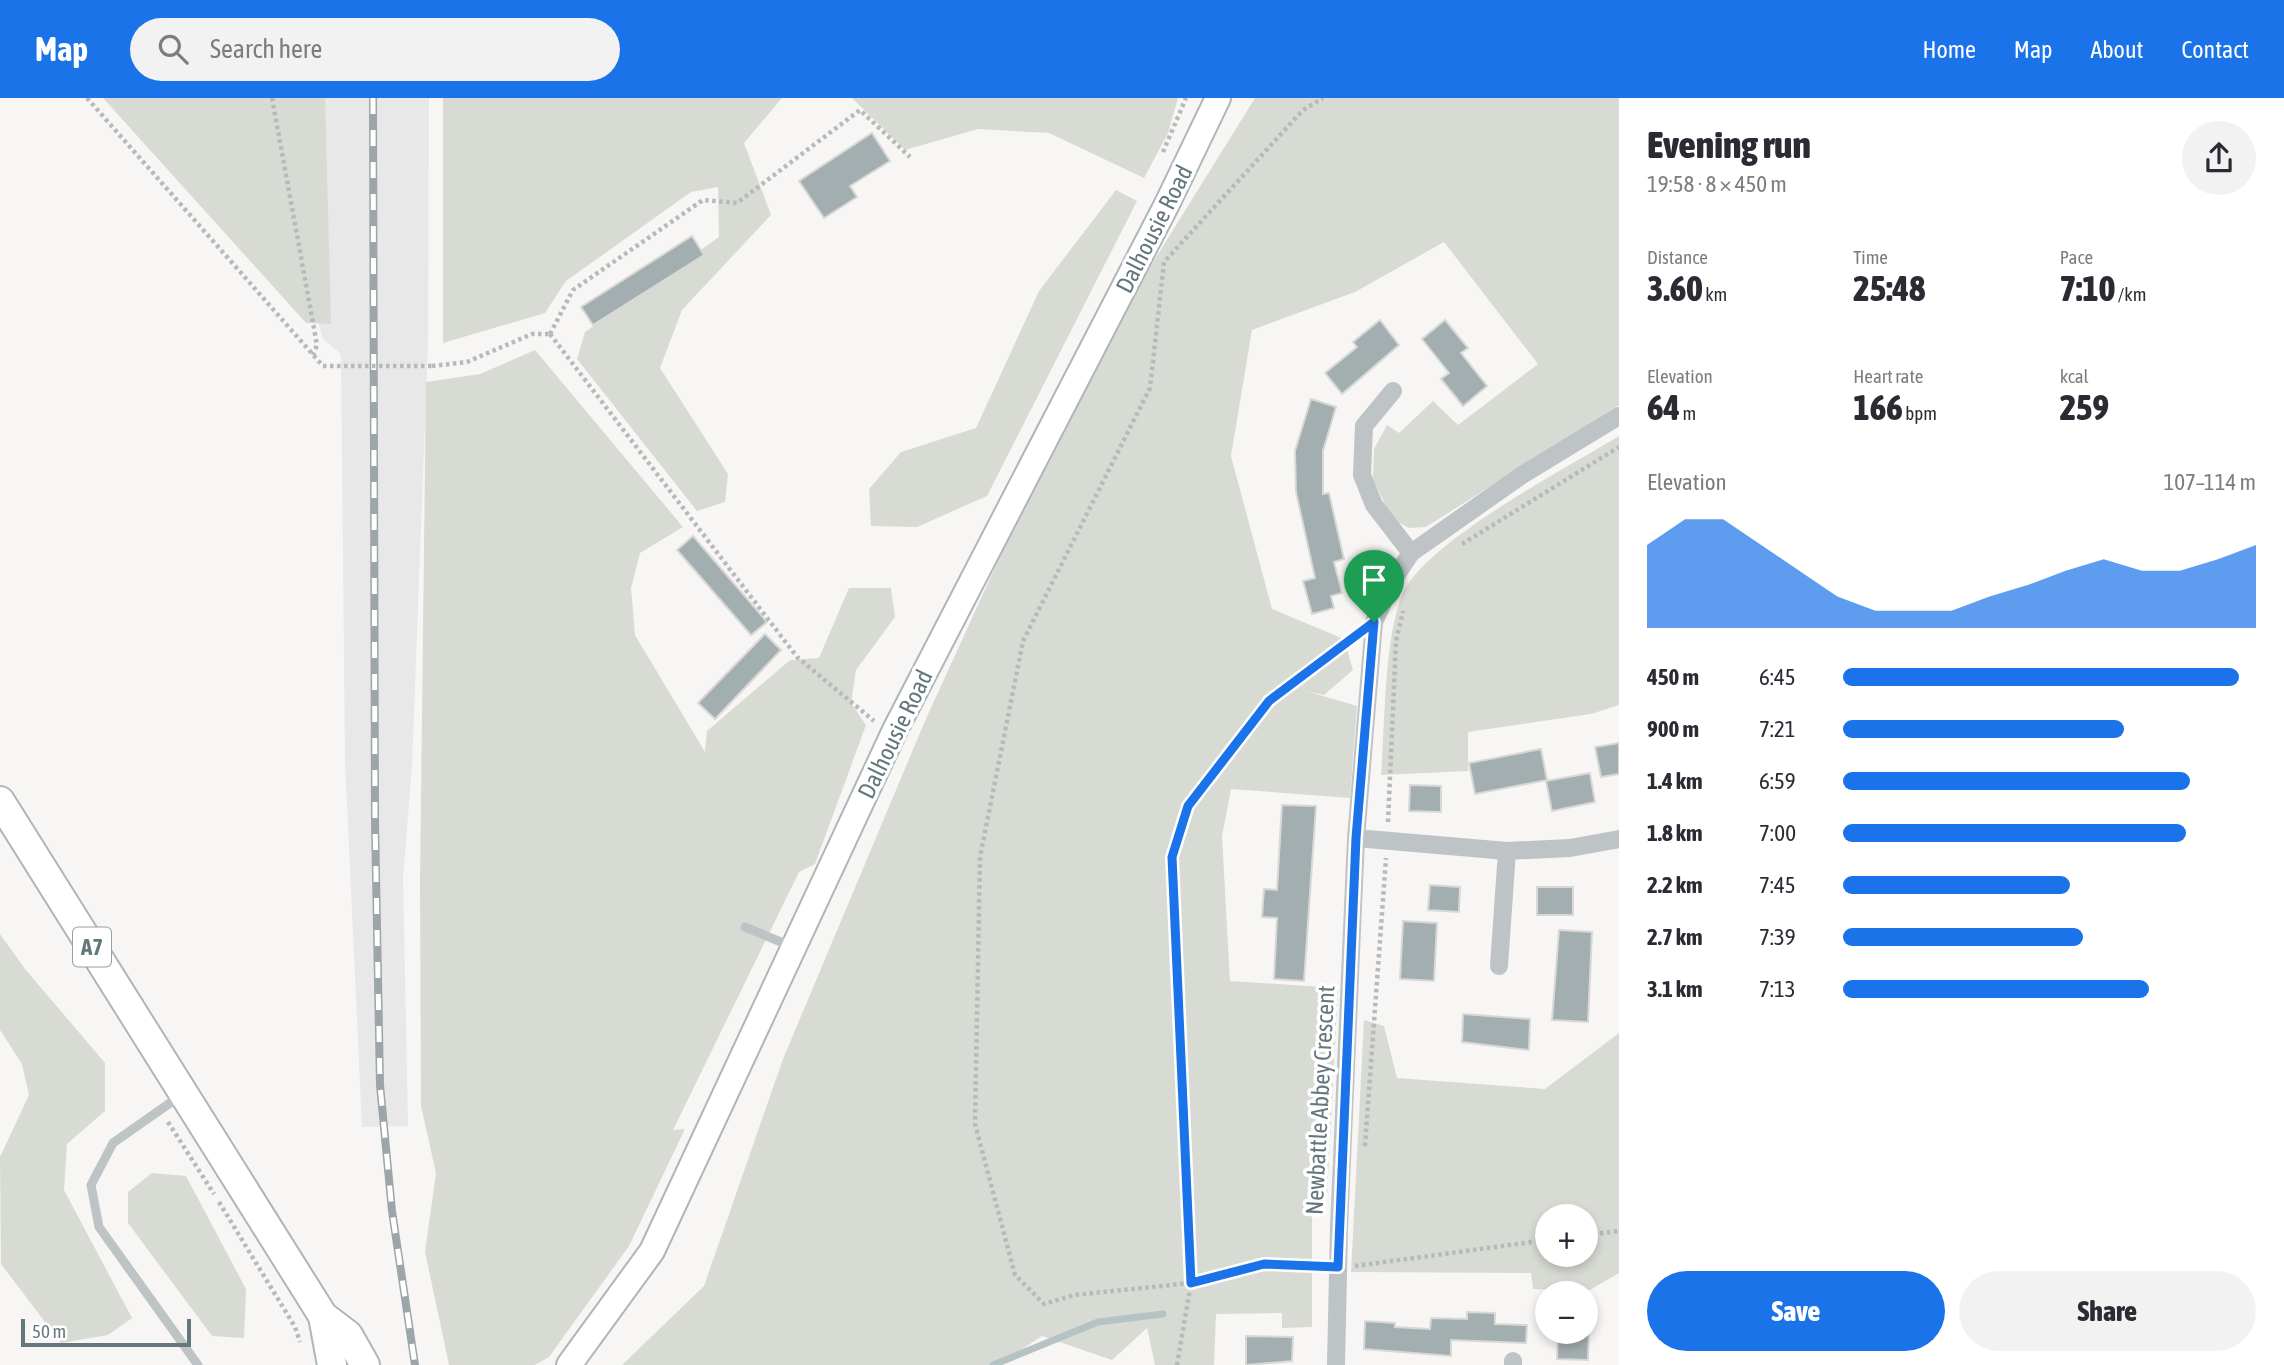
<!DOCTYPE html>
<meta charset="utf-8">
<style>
:root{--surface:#fff;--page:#f2f2f3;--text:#2b2b33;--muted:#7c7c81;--accent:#1a73e8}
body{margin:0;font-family:"Asap Condensed",sans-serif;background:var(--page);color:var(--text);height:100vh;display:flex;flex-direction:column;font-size:26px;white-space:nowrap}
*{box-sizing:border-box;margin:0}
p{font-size:23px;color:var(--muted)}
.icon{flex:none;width:38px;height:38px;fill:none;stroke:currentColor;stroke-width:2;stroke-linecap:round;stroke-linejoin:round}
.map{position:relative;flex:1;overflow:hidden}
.drawer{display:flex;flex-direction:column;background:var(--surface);width:665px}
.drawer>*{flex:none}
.fabs{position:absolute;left:1535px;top:1106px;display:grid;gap:14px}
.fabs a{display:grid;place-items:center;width:63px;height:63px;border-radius:50%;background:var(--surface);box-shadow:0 4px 10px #0003;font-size:35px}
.scale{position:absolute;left:21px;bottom:18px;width:170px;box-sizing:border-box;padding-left:7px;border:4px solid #64777c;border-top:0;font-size:19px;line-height:24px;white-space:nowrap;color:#64777c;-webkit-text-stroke:5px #fff;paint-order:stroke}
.pin{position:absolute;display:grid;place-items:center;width:60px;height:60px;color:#fff;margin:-72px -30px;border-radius:50% 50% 50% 0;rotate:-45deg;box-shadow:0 0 7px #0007}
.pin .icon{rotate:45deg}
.round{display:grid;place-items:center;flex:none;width:74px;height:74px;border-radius:37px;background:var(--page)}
.overview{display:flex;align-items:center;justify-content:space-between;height:119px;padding:0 28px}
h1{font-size:38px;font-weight:800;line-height:52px}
.figures{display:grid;grid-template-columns:repeat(3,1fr);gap:10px;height:119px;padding:7px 28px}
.figures div{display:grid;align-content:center}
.figures b{font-size:35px;font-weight:800}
.figures small{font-size:19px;font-weight:400}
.figures p{font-size:19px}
.chart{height:196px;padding:14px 28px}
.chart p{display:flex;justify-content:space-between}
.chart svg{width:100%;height:126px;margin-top:7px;fill:var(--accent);opacity:.7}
.action{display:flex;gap:14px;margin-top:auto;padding:14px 28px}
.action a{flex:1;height:80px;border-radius:42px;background:var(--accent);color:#fff;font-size:28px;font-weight:800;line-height:80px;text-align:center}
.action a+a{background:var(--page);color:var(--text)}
ul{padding:0 28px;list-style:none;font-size:23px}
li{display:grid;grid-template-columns:112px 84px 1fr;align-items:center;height:52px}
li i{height:18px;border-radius:9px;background:var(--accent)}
header{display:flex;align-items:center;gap:42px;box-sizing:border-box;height:98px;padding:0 35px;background:var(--accent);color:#fff}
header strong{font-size:33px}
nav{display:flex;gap:38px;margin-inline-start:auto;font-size:24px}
.search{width:490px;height:63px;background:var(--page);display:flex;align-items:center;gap:18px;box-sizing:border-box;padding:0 24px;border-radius:38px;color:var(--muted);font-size:26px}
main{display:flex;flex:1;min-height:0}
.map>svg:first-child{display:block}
.built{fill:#e7e8e7}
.green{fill:#d8dbd3;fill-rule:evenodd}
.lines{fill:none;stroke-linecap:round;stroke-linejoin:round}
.stream{stroke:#b5c3c5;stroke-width:7}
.building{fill:#a3aeb0;stroke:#d8d8d6;stroke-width:2}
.secondary-casing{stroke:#aeb6b8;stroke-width:28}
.primary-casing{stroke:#afb6b8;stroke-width:32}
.path{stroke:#b6babc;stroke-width:4.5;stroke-dasharray:3.5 3.5;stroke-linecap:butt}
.lane{stroke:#bec3c5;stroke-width:9}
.street{stroke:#bec3c5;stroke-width:18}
.secondary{stroke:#fff;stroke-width:24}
.primary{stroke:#fff;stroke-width:28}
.rail-casing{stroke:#9ca5a8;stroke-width:8}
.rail{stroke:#fff;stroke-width:5;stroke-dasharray:16;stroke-linecap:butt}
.path-bridge{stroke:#b6babc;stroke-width:4.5;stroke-dasharray:3.5 3.5;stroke-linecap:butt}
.route-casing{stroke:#fff;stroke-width:14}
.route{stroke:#1a73e8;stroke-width:9}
.labels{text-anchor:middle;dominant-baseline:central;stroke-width:7;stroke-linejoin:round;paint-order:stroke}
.shield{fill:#fff;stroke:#92a0a3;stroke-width:2}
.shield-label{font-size:23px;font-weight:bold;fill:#64777c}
.street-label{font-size:24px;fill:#64777c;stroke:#fff}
</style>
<header>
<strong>Map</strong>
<div class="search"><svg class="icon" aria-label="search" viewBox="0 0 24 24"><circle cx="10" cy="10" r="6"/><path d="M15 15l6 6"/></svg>Search here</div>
<nav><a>Home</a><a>Map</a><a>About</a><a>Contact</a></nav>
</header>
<main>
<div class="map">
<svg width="1619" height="1267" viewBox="0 0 1619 1267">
<rect width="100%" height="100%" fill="#f7f6f4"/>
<!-- built -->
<path class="built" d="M 280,0 L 429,0 L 428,244 L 412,668 L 403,780 L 408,1028 L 362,1029 L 345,662 L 341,256 L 323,241 L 317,220 Z"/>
<!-- green -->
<g class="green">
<path d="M 103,0 L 325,0 L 331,226 L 306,225 Z"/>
<path d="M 443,0 L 782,0 L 744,45 L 771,117 L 682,212 L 660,270 L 728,376 L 725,404 L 697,413 L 577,261 L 585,234 L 719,139 L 718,89 L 691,94 L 566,183 L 545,215 L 443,245 Z"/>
<path d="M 852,0 L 1178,0 L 1168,35 L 1144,80 L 1049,35 L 978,31 L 905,52 Z"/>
<path d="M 1255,0 L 1619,0 L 1619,307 L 1426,429 L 1409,430 L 1392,421 L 1373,381 L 1374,351 L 1387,327 L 1399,335 L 1433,303 L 1458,327 L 1538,266 L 1444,144 L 1355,194 L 1252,232 L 1231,358 L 1272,511 L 1344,541 L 1353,572 L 1324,597 L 1306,593 L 1357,608 L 1350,700 L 1231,691 L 1222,738 L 1230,883 L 1338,890 L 1327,1099 L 1312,1114 L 1312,1229 L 1282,1230 L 1282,1215 L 1216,1216 L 1214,1267 L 1155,1267 L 1147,1230 L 1112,1262 L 1042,1238 L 998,1267 L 622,1267 L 704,1188 L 783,961 L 925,623 L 1083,277 Z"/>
<path d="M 1116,92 L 1137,103 L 987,398 L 917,429 L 871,428 L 869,391 L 901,354 L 976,330 L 1039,193 Z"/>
<path d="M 535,252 L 683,429 L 640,455 L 631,490 L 635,537 L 705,654 L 707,633 L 790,562 L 819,560 L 849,490 L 891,490 L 895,519 L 856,572 L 851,605 L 866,627 L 815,766 L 799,774 L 673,1032 L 685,1031 L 629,1148 L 549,1259 L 535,1267 L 449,1267 L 425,1154 L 436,1075 L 421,1008 L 420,784 L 426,284 L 480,276 Z"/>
<path d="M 1619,338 L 1619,607 L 1591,616 L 1468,634 L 1468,673 L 1381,677 C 1385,626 1384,542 1402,497 C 1424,444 1567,370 1619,338 Z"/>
<path d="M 0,836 L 25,871 L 105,965 L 105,1013 L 67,1046 L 64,1092 L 132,1220 L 108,1237 L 61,1245 L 1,1166 L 0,1059 L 29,997 L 22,966 L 0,932 Z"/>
<path d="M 1364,922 L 1384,928 L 1397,980 L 1545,991 L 1619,935 L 1619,1175 L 1588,1193 L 1533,1191 L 1531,1175 L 1351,1174 ZM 1547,1118 L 1586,1118 L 1586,1157 L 1547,1157 Z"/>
<path d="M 152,1075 L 186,1078 L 246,1191 L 244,1240 L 212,1238 L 128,1125 L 128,1094 Z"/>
</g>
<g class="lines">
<!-- stream -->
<path class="stream" d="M 993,1267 L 1098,1224 L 1163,1216"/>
</g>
<!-- building -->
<g class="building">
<path d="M 872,35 L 890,63 L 850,88 L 857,99 L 824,120 L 799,83 Z"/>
<path d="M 692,138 L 704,157 L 593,227 L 581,209 Z"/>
<path d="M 1380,222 L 1399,247 L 1342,296 L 1325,275 L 1357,249 L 1353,244 Z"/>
<path d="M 1445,222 L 1468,250 L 1461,255 L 1487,288 L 1463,308 L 1441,281 L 1449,275 L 1422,241 Z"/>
<path d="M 1311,301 L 1336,309 L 1323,353 L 1323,396 L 1329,395 L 1344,461 L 1334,464 L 1342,495 L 1331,498 L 1334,510 L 1312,516 L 1303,483 L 1315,480 L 1296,394 L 1295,353 Z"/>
<path d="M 693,438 L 767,524 L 751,537 L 677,452 Z"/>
<path d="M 765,536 L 781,552 L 715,621 L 698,605 Z"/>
<path d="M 1619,645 L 1619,676 L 1601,679 L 1595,649 Z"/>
<path d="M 1541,651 L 1547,682 L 1475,696 L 1469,665 Z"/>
<path d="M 1590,675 L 1595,704 L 1552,713 L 1546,683 Z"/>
<path d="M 1410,687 L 1441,688 L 1441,714 L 1409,713 Z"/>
<path d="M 1282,707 L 1316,708 L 1304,883 L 1274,881 L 1277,820 L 1262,819 L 1264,791 L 1277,792 Z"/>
<path d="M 1430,787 L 1460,789 L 1459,814 L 1428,812 Z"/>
<rect x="1537" y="789" width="36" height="28"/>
<path d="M 1403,823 L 1437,825 L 1434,883 L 1400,881 Z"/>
<path d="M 1559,832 L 1592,834 L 1588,924 L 1552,922 Z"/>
<path d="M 1463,916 L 1530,921 L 1529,952 L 1462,944 Z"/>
<path d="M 1467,1214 L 1495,1215 L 1495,1226 L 1527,1227 L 1526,1245 L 1451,1242 L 1451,1258 L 1364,1251 L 1365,1223 L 1395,1225 L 1395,1229 L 1430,1231 L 1431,1220 L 1467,1221 Z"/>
<path d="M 1558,1234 L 1589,1234 L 1588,1262 L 1557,1261 Z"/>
<path d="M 1246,1238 L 1293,1239 L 1292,1263 L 1246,1267 Z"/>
</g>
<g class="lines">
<defs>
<path id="secondary" d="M 569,1267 L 652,1153 L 895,632 L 1167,106 L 1218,0"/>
<g id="primary">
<path d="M 0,703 L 323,1218 L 348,1237 L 365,1267"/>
<path d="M 323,1218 L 332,1267"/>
</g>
</defs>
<!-- secondary casing -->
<use href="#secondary" class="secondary-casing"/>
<!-- primary casing -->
<use href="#primary" class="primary-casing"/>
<!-- path -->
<g class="path">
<path d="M 87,0 L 323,268"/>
<path d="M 272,0 L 317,247 L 313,257"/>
<path d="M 1163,54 L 1186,0"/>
<path d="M 550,236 L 797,559 L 874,623"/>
<path d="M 550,236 L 573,192 L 703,102 L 737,105 L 860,12 L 910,59"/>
<path d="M 432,268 L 467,264 L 532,236 L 550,236"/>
<path d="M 1462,446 L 1619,349"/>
<path d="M 1388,724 L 1396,543 L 1403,513"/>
<path d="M 168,1024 L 214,1096"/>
<path d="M 1365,1048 L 1386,760"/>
<path d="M 219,1104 L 295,1229 L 300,1244"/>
<path d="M 1586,1137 L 1619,1133"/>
<path d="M 1321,1168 L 1264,1166 L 1191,1185 L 1074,1197 L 1044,1206 L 1015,1177 L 975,1026 L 980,759 L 1023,543 L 1150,290 L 1164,164 L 1303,12 L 1323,0"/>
<path d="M 1355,1168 L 1547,1142"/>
<path d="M 1177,1267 L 1191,1185 L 1172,759 L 1188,708 L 1269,602 L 1354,539"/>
</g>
<!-- lane -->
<g class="lane">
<path d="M 745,829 L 793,849"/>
<path d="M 180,998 L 113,1045 L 91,1087 L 99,1129 L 198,1267"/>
</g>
<!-- street -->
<g class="street">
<path d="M 1393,293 L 1364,328 L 1362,377 L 1374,407 L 1411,455"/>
<path d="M 1356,740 L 1507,753 L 1570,750 L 1619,741"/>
<path d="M 1499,868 L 1507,753"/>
<path d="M 1513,1263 L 1513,1267"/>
<path d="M 1336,1267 L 1339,1130 L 1356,740 L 1374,524 L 1395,479 L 1411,455 L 1522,377 L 1619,318"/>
</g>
<!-- secondary -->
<use href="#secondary" class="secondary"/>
<!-- primary -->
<use href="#primary" class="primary"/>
<defs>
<path id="rail" d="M 373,0 L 375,723 L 380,987 L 392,1113 L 415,1267"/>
</defs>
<!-- rail casing -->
<use href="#rail" class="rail-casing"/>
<!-- rail -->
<use href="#rail" class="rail"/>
<!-- path-bridge -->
<path class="path-bridge" d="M 323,268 L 432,268"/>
</g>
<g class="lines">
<defs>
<path id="route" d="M 1374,524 L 1356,740 L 1338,1169 L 1264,1166 L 1191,1185 L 1172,759 L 1188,708 L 1269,603 Z"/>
</defs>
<!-- route casing -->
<use href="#route" class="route-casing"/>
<!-- route -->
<use href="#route" class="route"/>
</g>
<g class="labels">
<!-- shield labels -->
<rect class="shield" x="73" y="829.5" width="38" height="39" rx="5"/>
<g class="shield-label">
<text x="92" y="849">A7</text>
</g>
<!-- street labels -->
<g class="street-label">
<text transform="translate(1154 131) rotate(-63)">Dalhousie Road</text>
<text transform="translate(895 636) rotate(-64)">Dalhousie Road</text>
<text transform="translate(1320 1002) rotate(-87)">Newbattle Abbey Crescent</text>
</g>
</g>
</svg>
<div class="fabs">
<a>+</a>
<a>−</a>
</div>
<div class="scale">50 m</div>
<div class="pin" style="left:1374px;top:524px;background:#1e9e55"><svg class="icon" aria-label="arrive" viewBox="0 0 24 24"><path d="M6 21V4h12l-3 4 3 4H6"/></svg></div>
</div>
<section class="drawer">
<div class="overview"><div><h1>Evening run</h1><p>19:58 · 8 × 450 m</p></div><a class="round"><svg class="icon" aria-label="share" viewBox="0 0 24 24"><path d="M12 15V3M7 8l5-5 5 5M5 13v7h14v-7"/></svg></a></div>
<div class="figures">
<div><p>Distance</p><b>3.60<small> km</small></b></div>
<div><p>Time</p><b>25:48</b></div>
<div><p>Pace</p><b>7:10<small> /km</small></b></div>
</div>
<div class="figures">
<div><p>Elevation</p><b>64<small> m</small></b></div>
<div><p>Heart rate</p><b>166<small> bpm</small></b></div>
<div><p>kcal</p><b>259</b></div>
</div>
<div class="chart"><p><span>Elevation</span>107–114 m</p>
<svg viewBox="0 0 160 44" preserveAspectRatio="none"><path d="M0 44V15L10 6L20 6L30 15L40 24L50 33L60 38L70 38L80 38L90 33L100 29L110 24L120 20L130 24L140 24L150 20L160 15V44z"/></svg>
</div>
<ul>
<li><b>450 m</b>6:45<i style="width:96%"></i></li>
<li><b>900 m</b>7:21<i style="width:68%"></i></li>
<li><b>1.4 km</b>6:59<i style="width:84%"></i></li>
<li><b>1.8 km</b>7:00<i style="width:83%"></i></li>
<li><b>2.2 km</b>7:45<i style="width:55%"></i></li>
<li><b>2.7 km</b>7:39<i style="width:58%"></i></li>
<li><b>3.1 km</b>7:13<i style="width:74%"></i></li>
</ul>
<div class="action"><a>Save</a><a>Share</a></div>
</section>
</main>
